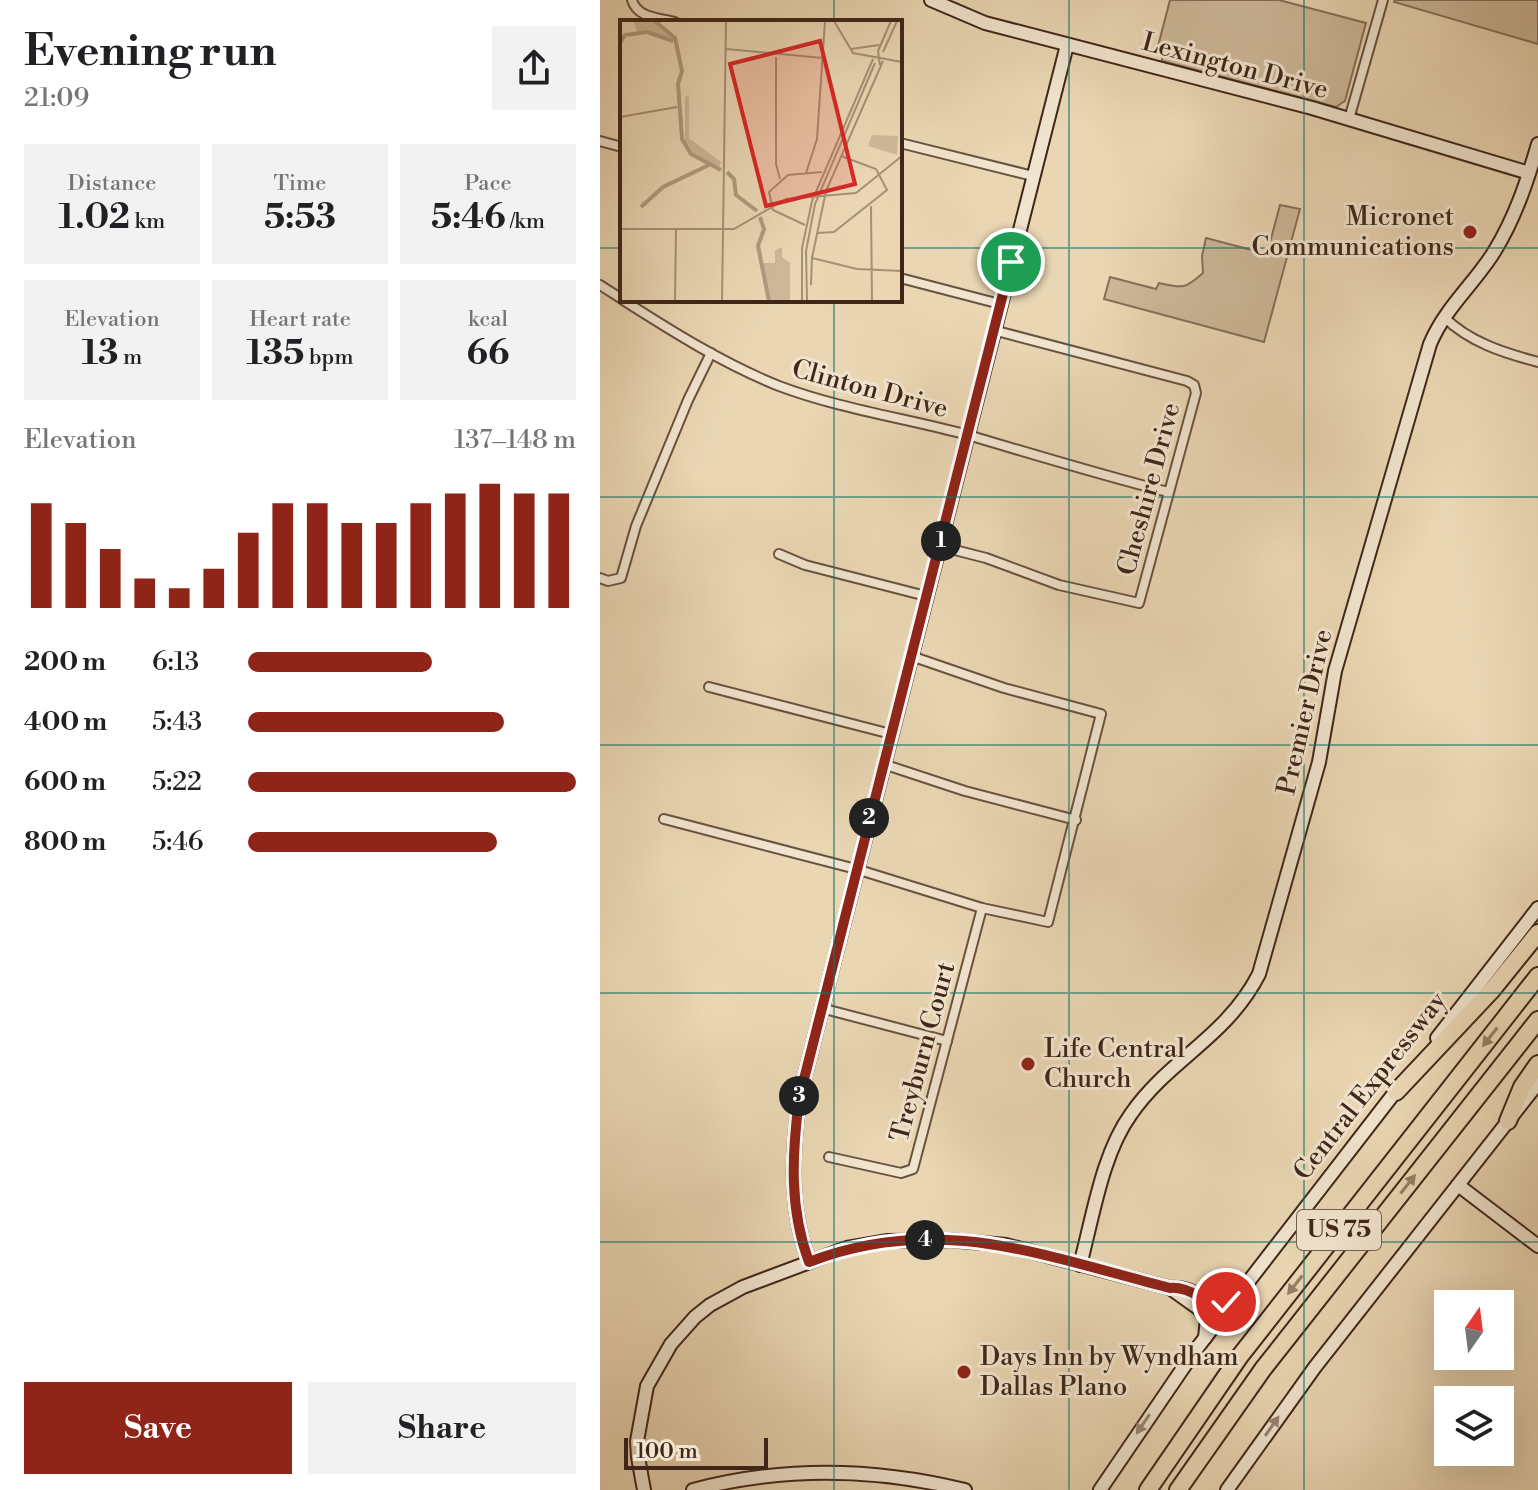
<!DOCTYPE html>
<meta charset="utf-8">
<style>
:root{--surface:#fff;--page:#f2f2f2;--text:#202124;--muted:#757577;--accent:#8f2418}
body{margin:0;font-family:"Libre Bodoni",serif;background:var(--page);color:var(--text);height:100vh;display:flex;flex-direction:column;font-size:30px;white-space:nowrap}
*{box-sizing:border-box;margin:0}
p{font-size:26px;color:var(--muted)}
.icon{flex:none;width:44px;height:44px;fill:none;stroke:currentColor;stroke-width:2;stroke-linecap:round;stroke-linejoin:round}
.map{position:relative;flex:1;overflow:hidden}
.sheet{display:flex;flex-direction:column;background:var(--surface);width:600px}
.sheet>*{flex:none}
.needle{width:52px;rotate:14deg}
.buttons{position:absolute;left:834px;top:1290px;display:grid;gap:16px}
.buttons a{display:grid;place-items:center;width:80px;height:80px;border-radius:0px;background:var(--surface);box-shadow:0 8px 32px #0002;font-size:40px}
.scale{position:absolute;left:24px;bottom:20px;width:144px;box-sizing:border-box;padding-left:8px;border:4px solid #3f2619;border-top:0;font-size:22px;line-height:28px;white-space:nowrap;color:#3f2619;-webkit-text-stroke:6px #f1e4ce;paint-order:stroke}
.pin{position:absolute;display:grid;place-items:center;width:68px;height:68px;color:#fff;margin:-34px;border:4px solid #fff;border-radius:50%;box-shadow:0 2px 8px #0007}
.km{position:absolute;width:40px;height:40px;margin:-20px;border-radius:50%;background:#222;color:#fff;font-size:22px;line-height:40px;text-align:center}
.round{display:grid;place-items:center;flex:none;width:84px;height:84px;border-radius:0px;background:var(--page)}
.headline{display:flex;align-items:center;justify-content:space-between;height:136px;padding:0 24px}
h1{font-size:44px;font-weight:700;line-height:60px}
.stats{display:grid;grid-template-columns:repeat(3,1fr);gap:12px;height:136px;padding:8px 24px}
.stats div{display:grid;align-content:center;border-radius:0px;background:var(--page);text-align:center}
.stats b{font-size:34px;font-weight:700}
.stats small{font-size:22px;font-weight:400}
.stats p{font-size:22px}
.chart{height:224px;padding:16px 24px}
.chart p{display:flex;justify-content:space-between}
.chart svg{width:100%;height:144px;margin-top:8px;stroke:var(--accent);stroke-width:6}
.action{display:flex;gap:16px;margin-top:auto;padding:16px 24px}
.action a{flex:1;height:92px;border-radius:0px;background:var(--accent);color:#fff;font-size:32px;font-weight:700;line-height:92px;text-align:center}
.action a+a{background:var(--page);color:var(--text)}
ul{padding:0 24px;list-style:none;font-size:26px}
li{display:grid;grid-template-columns:128px 96px 1fr;align-items:center;height:60px}
li i{height:20px;border-radius:10px;background:var(--accent)}
main{display:flex;flex:1;min-height:0}
.map>svg:first-child{display:block}
.grass{fill:#cdb899;stroke:#866f59;stroke-width:2}
.lines{fill:none;stroke-linecap:round;stroke-linejoin:round}
.street-casing{stroke:#6a5240;stroke-width:12}
.secondary-casing{stroke:#3f2619;stroke-width:16}
.highway-casing{stroke:#3f2619;stroke-width:20}
.street{stroke:#f1e4ce;stroke-width:8}
.secondary{stroke:#f1e4ce;stroke-width:12}
.highway{stroke:#ead6b3;stroke-width:16}
.oneway{fill:#947e66}
.oneway2{fill:#988574}
.route-casing{stroke:#fff;stroke-width:16}
.route{stroke:#8f2418;stroke-width:10}
.grid{fill:none;stroke:#0f766e;stroke-width:2;stroke-opacity:0.55}
.poi-dot{fill:#8f2418;stroke:#f1e4ce;stroke-width:3}
.labels{text-anchor:middle;dominant-baseline:central;stroke-width:6;stroke-linejoin:round;paint-order:stroke}
.shield{fill:#f1e4ce;stroke:#745f4f;stroke-width:2}
.shield-label{font-size:24px;font-weight:bold;fill:#3f2619}
.street-label{font-size:26px;fill:#3f2619;stroke:#f1e4ce}
.poi-label{font-size:26px;fill:#3f2619;stroke:#f1e4ce;text-anchor:start}
.inset-river{fill:none;stroke:#b09a7f;stroke-width:4}
.inset-road{fill:none;stroke:#a69075;stroke-width:2}
.view{fill:#d62828;fill-opacity:0.15;stroke:#d62828;stroke-width:4}
.inset-edge{fill:none;stroke:#3f2619;stroke-width:4}
</style>
<main>
<section class="sheet">
<div class="headline"><div><h1>Evening run</h1><p>21:09</p></div><a class="round"><svg class="icon" aria-label="share" viewBox="0 0 24 24"><path d="M12 15V3M7 8l5-5 5 5M5 13v7h14v-7"/></svg></a></div>
<div class="stats">
<div><p>Distance</p><b>1.02<small> km</small></b></div>
<div><p>Time</p><b>5:53</b></div>
<div><p>Pace</p><b>5:46<small> /km</small></b></div>
</div>
<div class="stats">
<div><p>Elevation</p><b>13<small> m</small></b></div>
<div><p>Heart rate</p><b>135<small> bpm</small></b></div>
<div><p>kcal</p><b>66</b></div>
</div>
<div class="chart"><p><span>Elevation</span>137–148 m</p>
<svg viewBox="0 0 160 44" preserveAspectRatio="none"><path d="M5 44V12M15 44V18M25 44V26M35 44V35M45 44V38M55 44V32M65 44V21M75 44V12M85 44V12M95 44V18M105 44V18M115 44V12M125 44V9M135 44V6M145 44V9M155 44V9"/></svg>
</div>
<ul>
<li><b>200 m</b>6:13<i style="width:56%"></i></li>
<li><b>400 m</b>5:43<i style="width:78%"></i></li>
<li><b>600 m</b>5:22<i style="width:100%"></i></li>
<li><b>800 m</b>5:46<i style="width:76%"></i></li>
</ul>
<div class="action"><a>Save</a><a>Share</a></div>
</section>
<div class="map">
<svg width="938" height="1490" viewBox="0 0 938 1490">
<rect width="100%" height="100%" fill="#ead6b3"/>
<filter id="stains"><feTurbulence type="fractalNoise" baseFrequency=".0025" numOctaves="4"/><feColorMatrix values="0 0 0 0 .2 0 0 0 0 .09 0 0 0 0 .02 0 0 0 .5 -.17"/></filter>
<radialGradient id="worn" r=".72"><stop offset=".6" stop-color="#630" stop-opacity="0"/><stop offset="1" stop-color="#630" stop-opacity=".3"/></radialGradient>
<!-- grass -->
<g class="grass">
<path d="M 570,0 L 679,0 L 766,23 L 745,101 L 736,107 L 562,61 L 562,51 L 558,46 Z"/>
<path d="M 795,0 L 938,0 L 938,44 L 794,2 Z"/>
<path d="M 680,205 L 700,209 L 664,342 L 504,299 L 510,277 L 556,289 L 559,283 C 582,288 584,290 603,273 L 602,256 L 606,238 L 667,254 Z"/>
</g>
<g class="lines">
<defs>
<g id="street">
<path d="M 32,0 C 37,18 59,18 75,22"/>
<path d="M 749,119 L 783,0"/>
<path d="M 0,141 L 22,147"/>
<path d="M 300,143 L 433,176"/>
<path d="M 300,278 L 400,304"/>
<path d="M 0,285 L 22,299"/>
<path d="M 23,300 C 73,332 124,364 179,386 C 240,409 305,418 368,435 C 435,455 501,475 568,492"/>
<path d="M 844,317 C 869,342 904,353 938,362"/>
<path d="M 339,546 L 386,558 L 459,585 L 539,603 L 596,393 L 594,385 L 587,381 L 393,330"/>
<path d="M 179,554 L 205,565 L 326,596"/>
<path d="M 0,578 L 8,581 L 21,578 L 36,526 L 88,400 L 111,353"/>
<path d="M 109,687 L 291,734"/>
<path d="M 283,764 L 365,791 L 476,820"/>
<path d="M 64,819 L 256,869 L 382,908 L 448,922 L 501,714 L 404,688 L 311,656"/>
<path d="M 221,1008 L 347,1041"/>
<path d="M 229,1157 L 301,1173 L 313,1169 L 382,908"/>
</g>
<g id="secondary">
<path d="M 331,0 L 385,23 L 712,108 L 929,173"/>
<path d="M 837,1038 L 938,908"/>
<path d="M 858,1185 L 938,1246"/>
<path d="M 209,1262 C 189,1208 192,1155 199,1099 L 467,45"/>
<path d="M 480,1265 C 493,1217 502,1154 531,1114 C 569,1059 626,1038 659,974 L 719,762 L 735,671 L 830,344 C 845,308 874,284 894,252 C 915,218 927,182 938,144"/>
<path d="M 570,1288 L 598,1308 L 607,1318 L 605,1338"/>
<path d="M 44,1490 L 38,1457 L 37,1441 L 47,1386 L 71,1344 L 95,1317 L 110,1305 L 143,1287 L 247,1248 L 288,1241 L 349,1240 L 406,1245 L 570,1288 C 598,1285 605,1310 636,1298"/>
<path d="M 93,1490 C 183,1466 275,1468 365,1490"/>
<path d="M 500,1490 L 594,1352 L 799,1087"/>
<path d="M 627,1490 L 715,1367 L 938,1083"/>
</g>
<g id="highway">
<path d="M 796,1092 L 892,990 L 938,933"/>
<path d="M 908,1121 L 922,1087 L 938,1064"/>
<path d="M 548,1490 L 640,1356 L 938,976"/>
<path d="M 578,1490 L 663,1369 L 938,1020"/>
</g>
</defs>
<!-- street casing -->
<use href="#street" class="street-casing"/>
<!-- secondary casing -->
<use href="#secondary" class="secondary-casing"/>
<!-- highway casing -->
<use href="#highway" class="highway-casing"/>
<!-- street -->
<use href="#street" class="street"/>
<!-- secondary -->
<use href="#secondary" class="secondary"/>
<!-- highway -->
<use href="#highway" class="highway"/>
</g>
<!-- one-way arrows -->
<defs><path id="oneway-solid" d="M-6-.8H1V-3.2L6.5 0L1 3.2V.8H-6Z" transform="scale(2)"/></defs>
<g class="oneway">
<use href="#oneway-solid" transform="translate(890 1037) rotate(128)"/>
<use href="#oneway-solid" transform="translate(808 1184) rotate(-52)"/>
<use href="#oneway-solid" transform="translate(695 1285) rotate(128)"/>
</g>
<g class="oneway2">
<use href="#oneway-solid" transform="translate(543 1424) rotate(124)"/>
<use href="#oneway-solid" transform="translate(672 1426) rotate(-55)"/>
</g>
<g class="lines">
<defs>
<path id="route" d="M 411,262 L 199,1099 C 192,1155 189,1208 209,1262 C 338,1212 444,1256 570,1288 C 591,1286 606,1305 626,1302"/>
</defs>
<!-- route casing -->
<use href="#route" class="route-casing"/>
<!-- route -->
<use href="#route" class="route"/>
</g>
<!-- grid -->
<path class="grid" d="M 234,0 L 234,22M 469,0 L 469,1490M 704,0 L 704,1490M 0,248 L 22,248M 300,248 L 938,248M 234,300 L 234,1490M 0,497 L 938,497M 0,745 L 938,745M 0,993 L 938,993M 0,1242 L 938,1242"/>
<!-- markers -->
<g class="poi-dot">
<circle cx="870" cy="232" r="8"/>
<circle cx="428" cy="1064" r="8"/>
<circle cx="364" cy="1372" r="8"/>
</g>
<g class="labels">
<!-- shield labels -->
<rect class="shield" x="697" y="1210" width="84" height="40" rx="6"/>
<g class="shield-label">
<text x="739" y="1230">US 75</text>
</g>
<!-- street labels -->
<g class="street-label">
<text transform="translate(635 66) rotate(15)">Lexington Drive</text>
<text transform="translate(270 389) rotate(15)">Clinton Drive</text>
<text transform="translate(549 489) rotate(-75)">Cheshire Drive</text>
<text transform="translate(705 712) rotate(-77)">Premier Drive</text>
<text transform="translate(323 1052) rotate(-75)">Treyburn Court</text>
<text transform="translate(770 1086) rotate(-52)">Central Expressway</text>
</g>
<!-- poi labels -->
<g class="poi-label">
<text x="854" y="217" text-anchor="end">Micronet<tspan x="854" dy="30">Communications</tspan></text>
<text x="444" y="1049">Life Central<tspan x="444" dy="30">Church</tspan></text>
<text x="380" y="1357">Days Inn by Wyndham<tspan x="380" dy="30">Dallas Plano</tspan></text>
</g>
</g>
<!-- overview -->
<g transform="translate(20 20)">
<rect width="282" height="282" fill="#ead6b3"/>
<path d="M 69,75 L 69,118 L 101,142 L 99,148 L 75,136 L 65,121 L 65,77 ZM 252,115 L 278,116 L 277,135 L 248,126 Z" fill="#cdb899"/>
<path d="M 13,1 L 33,1 L 53,18 L 17,12 ZM 162,227 L 162,237 L 170,243 L 170,281 L 148,281 L 143,243 L 155,243 L 155,230 Z" fill="#cdb899"/>
<path class="inset-river" d="M 35,1 L 55,18 L 62,51 L 58,64 L 62,119 L 71,134 L 101,150M 0,23 L 5,15 L 27,12 L 53,21M 107,152 L 114,159 L 116,175 L 137,191M 21,187 L 43,167 L 89,145M 140,197 L 144,209 L 138,226 L 149,281"/>
<path class="inset-road" d="M 214,1 L 233,33 L 282,42M 106,29 L 203,38M 231,29 L 259,25M 263,32 L 277,1M 156,37 L 156,144 L 160,159M 260,45 L 258,31 L 271,1M 0,97 L 57,87M 186,153 L 197,119 L 205,1M 251,186 L 252,281M 185,205 L 153,190 L 149,172 L 168,155 L 202,152M 0,209 L 114,209 L 166,179 L 236,173 L 282,136M 197,213 L 214,212 L 267,170 L 256,149 L 221,136M 192,238 L 237,249 L 282,251M 192,238 L 206,171 L 263,41M 191,265 L 192,236M 55,281 L 56,210M 102,281 L 106,1M 182,281 L 182,228 L 192,181 L 253,39M 187,281 L 186,231 L 195,184 L 255,43"/>
<path class="view" d="M 200,21 L 235,164 L 146,186 L 110,44 Z"/>
<rect width="282" height="282" class="inset-edge"/>
</g>
<rect width="100%" height="100%" filter="url(#stains)"/>
<rect width="100%" height="100%" fill="url(#worn)"/>
</svg>
<div class="buttons">
<a><svg class="needle" viewBox="-14 -14 28 28"><path d="M0-13l5 13h-10z" fill="#e53935"/><path d="M0 13l5-13h-10z" fill="#757577"/></svg></a>
<a><svg class="icon" aria-label="layers" viewBox="0 0 24 24"><path d="M12 4l9 5-9 5-9-5zM3 14l9 5 9-5"/></svg></a>
</div>
<div class="scale">100 m</div>
<div class="pin" style="left:411px;top:262px;background:#1e9e55"><svg class="icon" aria-label="arrive" viewBox="0 0 24 24"><path d="M6 21V4h12l-3 4 3 4H6"/></svg></div>
<div class="pin" style="left:626px;top:1302px;background:#d93025"><svg class="icon" aria-label="check" viewBox="0 0 24 24"><path d="M5 12l5 5 9-10"/></svg></div>
<b class="km" style="left:341px;top:541px">1</b>
<b class="km" style="left:269px;top:818px">2</b>
<b class="km" style="left:199px;top:1096px">3</b>
<b class="km" style="left:325px;top:1240px">4</b>
</div>
</main>
